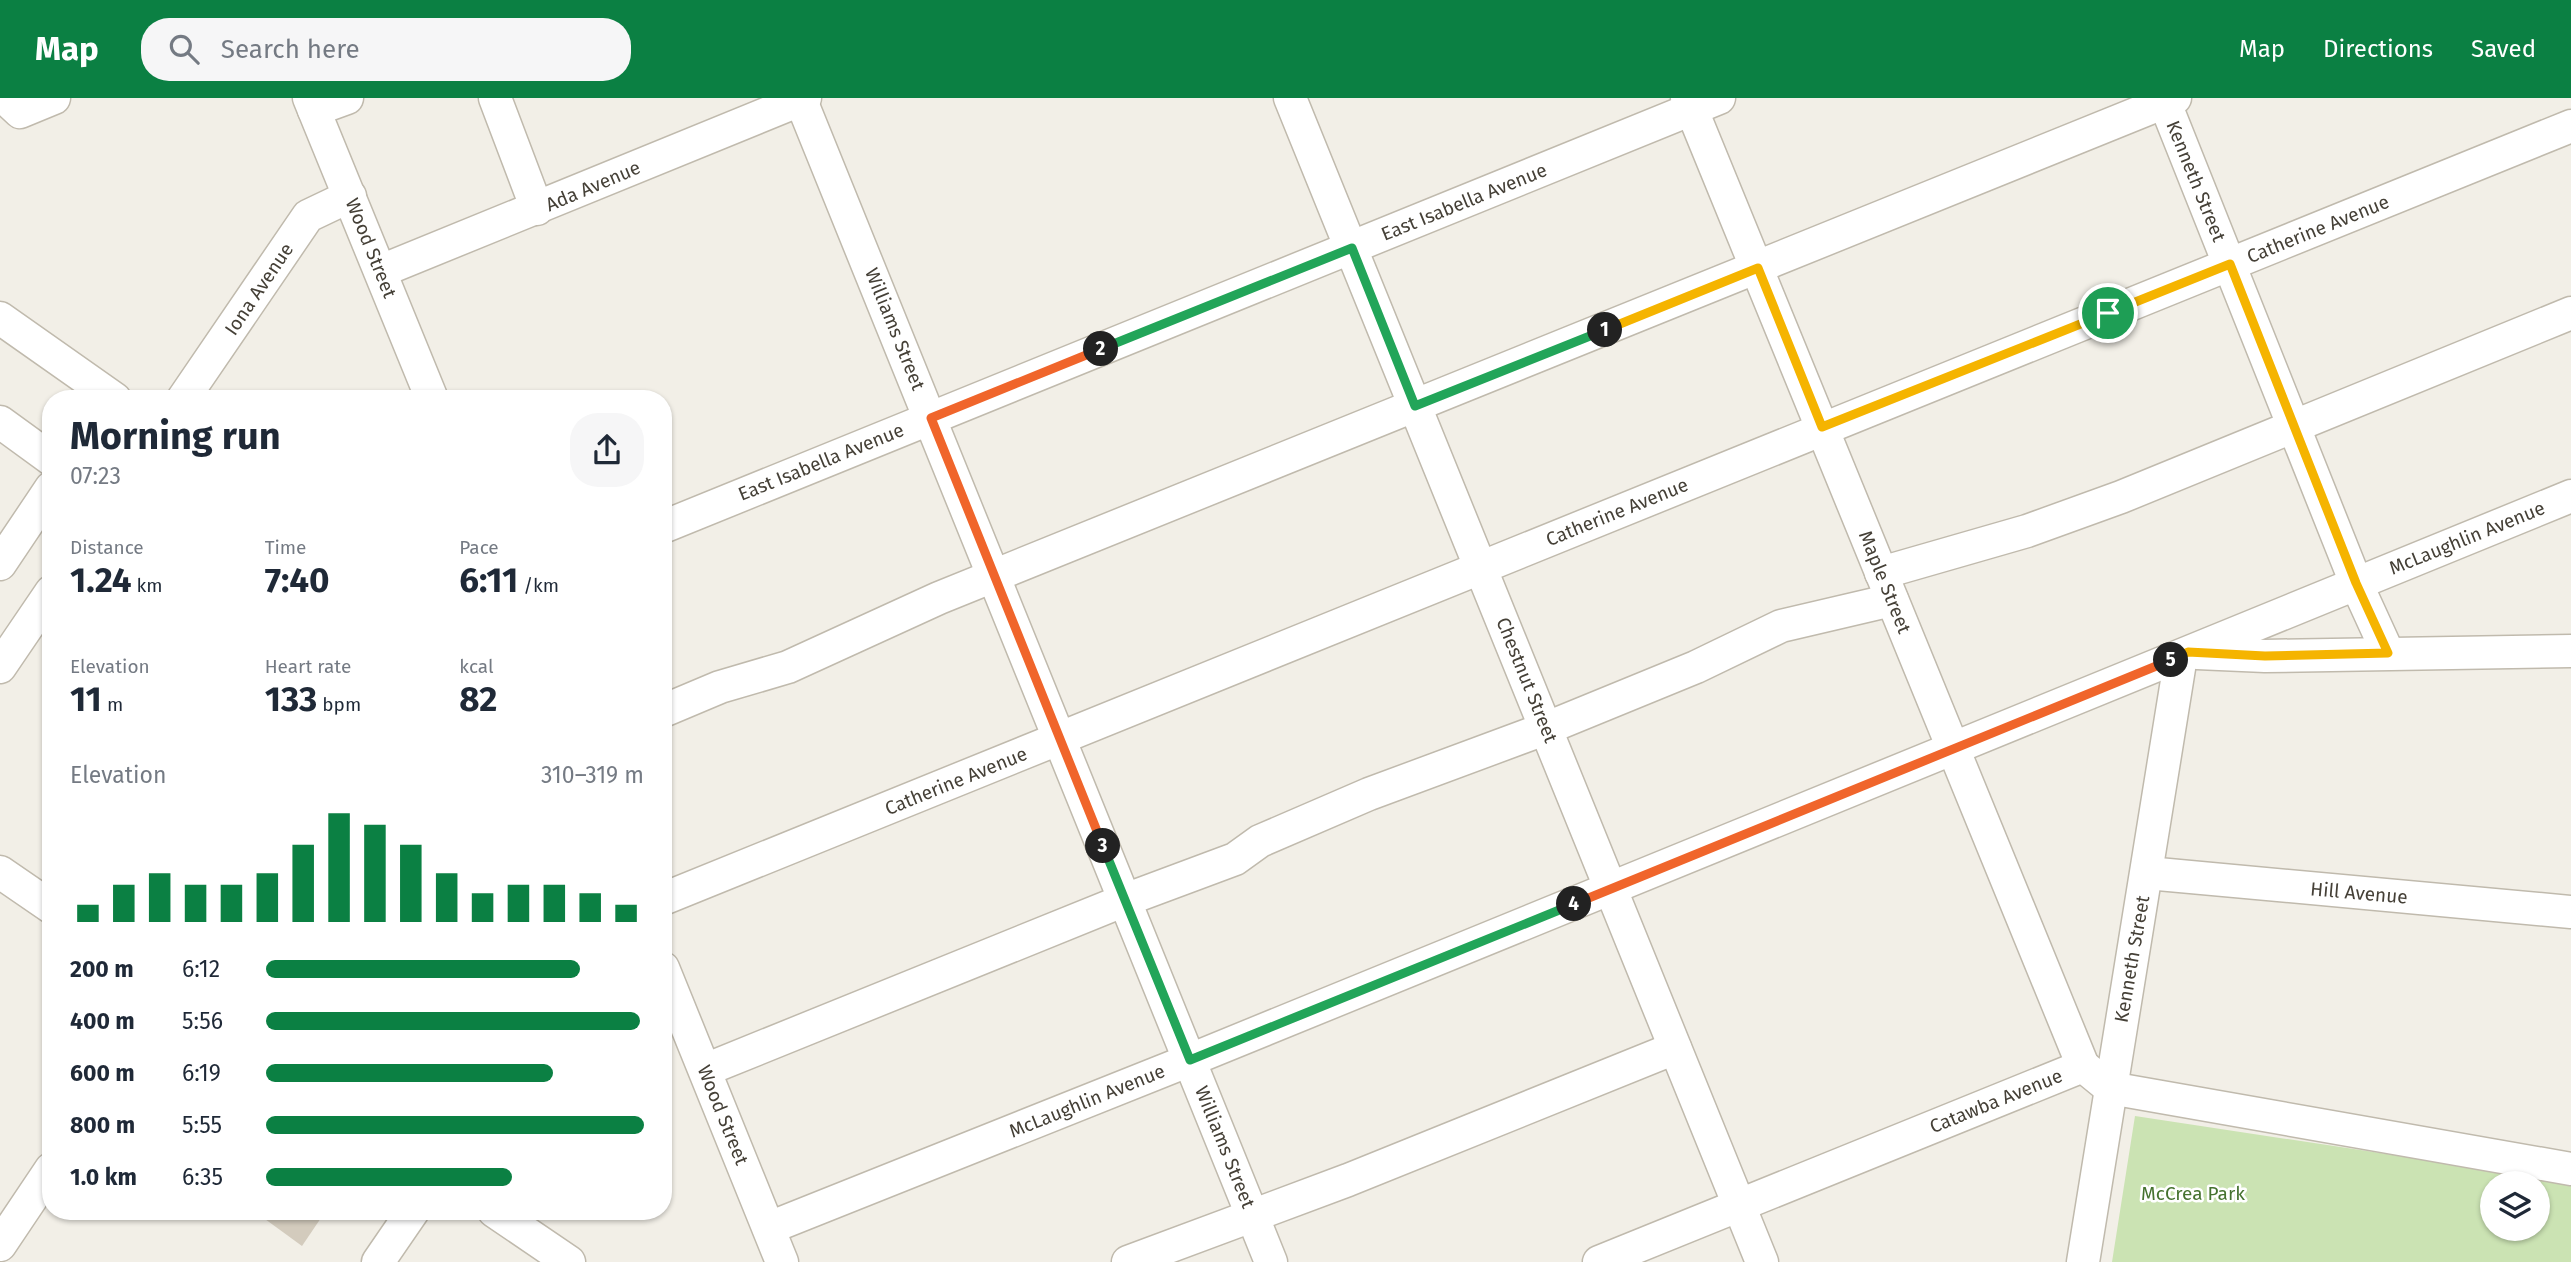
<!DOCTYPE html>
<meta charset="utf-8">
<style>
:root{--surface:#fff;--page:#f6f6f7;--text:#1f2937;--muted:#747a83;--accent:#0b8043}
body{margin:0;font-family:"Fira Sans",sans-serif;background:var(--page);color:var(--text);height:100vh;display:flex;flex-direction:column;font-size:26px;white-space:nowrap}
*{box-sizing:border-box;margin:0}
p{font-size:23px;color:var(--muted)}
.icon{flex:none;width:38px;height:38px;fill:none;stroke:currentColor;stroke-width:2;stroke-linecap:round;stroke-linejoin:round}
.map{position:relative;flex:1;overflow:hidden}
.drawer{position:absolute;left:42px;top:292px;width:630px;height:830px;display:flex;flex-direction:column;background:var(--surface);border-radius:28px;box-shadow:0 2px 5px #0004}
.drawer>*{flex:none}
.tools{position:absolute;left:2480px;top:1073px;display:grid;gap:14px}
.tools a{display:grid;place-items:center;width:70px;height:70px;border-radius:50%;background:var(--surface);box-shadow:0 2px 5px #0004;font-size:35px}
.pin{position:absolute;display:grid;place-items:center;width:60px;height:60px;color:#fff;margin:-30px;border:4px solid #fff;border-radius:50%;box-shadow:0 2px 7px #0007}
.km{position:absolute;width:35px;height:35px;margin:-18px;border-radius:50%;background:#222;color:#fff;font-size:19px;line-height:35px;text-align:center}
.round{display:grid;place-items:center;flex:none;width:74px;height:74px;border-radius:28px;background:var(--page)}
.headline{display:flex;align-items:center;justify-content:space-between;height:119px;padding:0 28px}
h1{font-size:38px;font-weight:700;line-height:52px}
.figures{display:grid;grid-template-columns:repeat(3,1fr);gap:10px;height:119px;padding:7px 28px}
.figures div{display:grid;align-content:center}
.figures b{font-size:35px;font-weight:700}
.figures small{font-size:19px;font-weight:400}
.figures p{font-size:19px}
.chart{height:196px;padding:14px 28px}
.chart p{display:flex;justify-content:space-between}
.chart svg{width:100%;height:126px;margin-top:7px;stroke:var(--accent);stroke-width:6}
ul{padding:0 28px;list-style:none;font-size:23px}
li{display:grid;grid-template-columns:112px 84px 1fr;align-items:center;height:52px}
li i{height:18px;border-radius:9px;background:var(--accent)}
header{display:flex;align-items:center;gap:42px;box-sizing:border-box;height:98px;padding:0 35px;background:var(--accent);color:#fff}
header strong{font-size:33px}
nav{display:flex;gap:38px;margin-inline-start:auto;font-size:24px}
.search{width:490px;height:63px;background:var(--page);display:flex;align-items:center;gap:18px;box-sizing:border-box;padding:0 24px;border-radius:28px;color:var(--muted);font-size:26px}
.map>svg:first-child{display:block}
.green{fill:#cbe3b3;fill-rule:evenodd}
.building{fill:#d3cbbd}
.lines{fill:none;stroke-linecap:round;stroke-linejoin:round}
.minor-casing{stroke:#c0baad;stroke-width:35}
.minor{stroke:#fff;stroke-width:32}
.split-1-casing{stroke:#fff;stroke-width:14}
.split-2-casing{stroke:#fff;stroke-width:14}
.split-3-casing{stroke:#fff;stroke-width:14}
.split-4-casing{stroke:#fff;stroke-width:14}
.split-5-casing{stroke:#fff;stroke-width:14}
.split-6-casing{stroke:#fff;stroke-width:14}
.split-1{stroke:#f5b400;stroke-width:9}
.split-2{stroke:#22a559;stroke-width:9}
.split-3{stroke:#f0652b;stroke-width:9}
.split-4{stroke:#22a559;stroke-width:9}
.split-5{stroke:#f0652b;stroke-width:9}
.split-6{stroke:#f5b400;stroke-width:9}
.labels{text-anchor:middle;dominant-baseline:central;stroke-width:5;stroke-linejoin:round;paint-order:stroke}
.street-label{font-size:19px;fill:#454037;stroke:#fff}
.park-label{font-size:19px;fill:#45722f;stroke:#fff}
</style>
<header>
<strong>Map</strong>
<div class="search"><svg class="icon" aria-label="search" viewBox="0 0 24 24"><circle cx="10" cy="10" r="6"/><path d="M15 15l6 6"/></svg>Search here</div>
<nav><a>Map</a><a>Directions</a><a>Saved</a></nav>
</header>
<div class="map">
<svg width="2571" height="1164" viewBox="0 0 2571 1164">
<rect width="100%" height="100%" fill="#f2efe7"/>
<!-- green -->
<path class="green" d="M 2135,1018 L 2571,1084 L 2571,1164 L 2112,1164 ZM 2492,1085 L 2538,1085 L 2538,1130 L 2492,1130 Z"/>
<!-- building -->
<path class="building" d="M 254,1113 L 323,1113 L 325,1114 L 302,1148 Z"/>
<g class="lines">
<defs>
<g id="minor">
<path d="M 5,0 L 20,14 L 54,0"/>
<path d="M 309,0 L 432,301"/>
<path d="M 495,0 L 537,111"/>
<path d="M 800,0 L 1271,1164"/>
<path d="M 1290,0 L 1762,1164"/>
<path d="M 1687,0 L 2083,968"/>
<path d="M 2163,0 L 2356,485 L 2388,555"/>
<path d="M 314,12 L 347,0"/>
<path d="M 381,173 L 805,0"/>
<path d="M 0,220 L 115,301"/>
<path d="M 183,301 L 308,118 L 350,98"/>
<path d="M 0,324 L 51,361"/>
<path d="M 663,429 L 1719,0"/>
<path d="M 0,466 L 51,390"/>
<path d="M 1881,475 L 2027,433 L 2121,399 L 2571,215"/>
<path d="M 2197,555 L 2265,558 L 2571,553"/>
<path d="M 0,569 L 51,494"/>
<path d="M 663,613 L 720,589 L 788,569 L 939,500 L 2175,0"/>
<path d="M 0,774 L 51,809"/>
<path d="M 2147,775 L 2571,814"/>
<path d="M 663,801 L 2571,28"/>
<path d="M 663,870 L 782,1164"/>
<path d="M 705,972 L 1125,802 L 1235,761 L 1260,743 L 1369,696 L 1547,630 L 1696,569 L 1781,528 L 1892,502"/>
<path d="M 494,1113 L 569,1164"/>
<path d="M 769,1130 L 1190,962 L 2571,398"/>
<path d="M 0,1147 L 51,1071"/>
<path d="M 378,1164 L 413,1113"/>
<path d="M 1128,1164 L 1348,1082 L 1675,950"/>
<path d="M 1599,1164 L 2083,968 L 2110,990 L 2571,1071"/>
<path d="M 2083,1164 L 2181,558"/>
</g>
</defs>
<!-- minor casing -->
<use href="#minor" class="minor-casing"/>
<!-- minor -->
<use href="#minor" class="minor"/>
</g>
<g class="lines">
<defs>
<path id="split-1" d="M 1605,232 L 1758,170 L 1822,329 L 2108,215"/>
<path id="split-2" d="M 1101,251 L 1352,150 L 1415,308 L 1605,232"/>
<path id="split-3" d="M 1101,251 L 931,320 L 1103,748"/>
<path id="split-4" d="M 1103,748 L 1190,962 L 1574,806"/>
<path id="split-5" d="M 1574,806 L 2171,562"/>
<path id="split-6" d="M 2108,215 L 2230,166 L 2356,485 L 2388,555 L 2265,558 L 2188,554 L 2171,562"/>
</defs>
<!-- split-1 casing -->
<use href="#split-1" class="split-1-casing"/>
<!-- split-2 casing -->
<use href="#split-2" class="split-2-casing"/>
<!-- split-3 casing -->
<use href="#split-3" class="split-3-casing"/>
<!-- split-4 casing -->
<use href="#split-4" class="split-4-casing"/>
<!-- split-5 casing -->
<use href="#split-5" class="split-5-casing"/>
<!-- split-6 casing -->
<use href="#split-6" class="split-6-casing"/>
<!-- split-1 -->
<use href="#split-1" class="split-1"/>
<!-- split-2 -->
<use href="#split-2" class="split-2"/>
<!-- split-3 -->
<use href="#split-3" class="split-3"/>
<!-- split-4 -->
<use href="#split-4" class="split-4"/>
<!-- split-5 -->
<use href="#split-5" class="split-5"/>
<!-- split-6 -->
<use href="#split-6" class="split-6"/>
</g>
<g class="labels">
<!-- street labels -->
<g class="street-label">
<text transform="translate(2196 83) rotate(68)">Kenneth Street</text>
<text transform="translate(593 88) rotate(-23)">Ada Avenue</text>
<text transform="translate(1464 104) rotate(-22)">East Isabella Avenue</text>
<text transform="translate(2318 131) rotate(-22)">Catherine Avenue</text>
<text transform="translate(371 150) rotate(68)">Wood Street</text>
<text transform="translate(259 191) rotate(-56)">Iona Avenue</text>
<text transform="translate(895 231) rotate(68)">Williams Street</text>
<text transform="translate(821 364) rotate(-22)">East Isabella Avenue</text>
<text transform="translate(1617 414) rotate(-22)">Catherine Avenue</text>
<text transform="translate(2467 440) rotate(-22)">McLaughlin Avenue</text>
<text transform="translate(1885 484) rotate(68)">Maple Street</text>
<text transform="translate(1527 582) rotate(68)">Chestnut Street</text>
<text transform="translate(956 683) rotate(-22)">Catherine Avenue</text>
<text transform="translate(2359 795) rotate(5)">Hill Avenue</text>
<text transform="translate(2132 861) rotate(-80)">Kenneth Street</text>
<text transform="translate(1087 1003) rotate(-22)">McLaughlin Avenue</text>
<text transform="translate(1996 1003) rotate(-22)">Catawba Avenue</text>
<text transform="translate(723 1017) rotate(68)">Wood Street</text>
<text transform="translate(1225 1049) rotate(68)">Williams Street</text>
</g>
<!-- park labels -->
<g class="park-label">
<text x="2193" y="1095">McCrea Park</text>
</g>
</g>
</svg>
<div class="tools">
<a><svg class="icon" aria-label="layers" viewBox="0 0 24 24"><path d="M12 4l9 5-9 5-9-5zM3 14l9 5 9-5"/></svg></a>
</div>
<div class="pin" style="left:2108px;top:215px;background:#1e9e55"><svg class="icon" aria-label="arrive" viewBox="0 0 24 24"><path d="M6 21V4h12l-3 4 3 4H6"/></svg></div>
<b class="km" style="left:1605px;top:232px">1</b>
<b class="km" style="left:1101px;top:251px">2</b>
<b class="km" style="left:1103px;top:748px">3</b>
<b class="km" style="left:1574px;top:806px">4</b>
<b class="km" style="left:2171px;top:562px">5</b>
<section class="drawer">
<div class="headline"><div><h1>Morning run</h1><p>07:23</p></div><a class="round"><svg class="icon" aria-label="share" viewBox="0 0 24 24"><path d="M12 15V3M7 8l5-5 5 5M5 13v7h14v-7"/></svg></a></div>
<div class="figures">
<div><p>Distance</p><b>1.24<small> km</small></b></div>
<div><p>Time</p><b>7:40</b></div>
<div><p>Pace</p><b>6:11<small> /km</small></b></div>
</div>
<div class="figures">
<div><p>Elevation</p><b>11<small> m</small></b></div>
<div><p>Heart rate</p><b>133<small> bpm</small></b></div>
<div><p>kcal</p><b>82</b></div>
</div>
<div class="chart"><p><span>Elevation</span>310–319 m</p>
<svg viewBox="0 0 160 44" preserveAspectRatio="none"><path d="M5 44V38M15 44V31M25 44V27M35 44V31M45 44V31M55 44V27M65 44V17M75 44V6M85 44V10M95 44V17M105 44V27M115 44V34M125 44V31M135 44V31M145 44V34M155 44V38"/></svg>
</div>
<ul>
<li><b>200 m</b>6:12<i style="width:83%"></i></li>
<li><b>400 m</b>5:56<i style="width:99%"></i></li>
<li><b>600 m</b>6:19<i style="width:76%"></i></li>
<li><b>800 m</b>5:55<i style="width:100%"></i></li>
<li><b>1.0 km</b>6:35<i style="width:65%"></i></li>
</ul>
</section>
</div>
